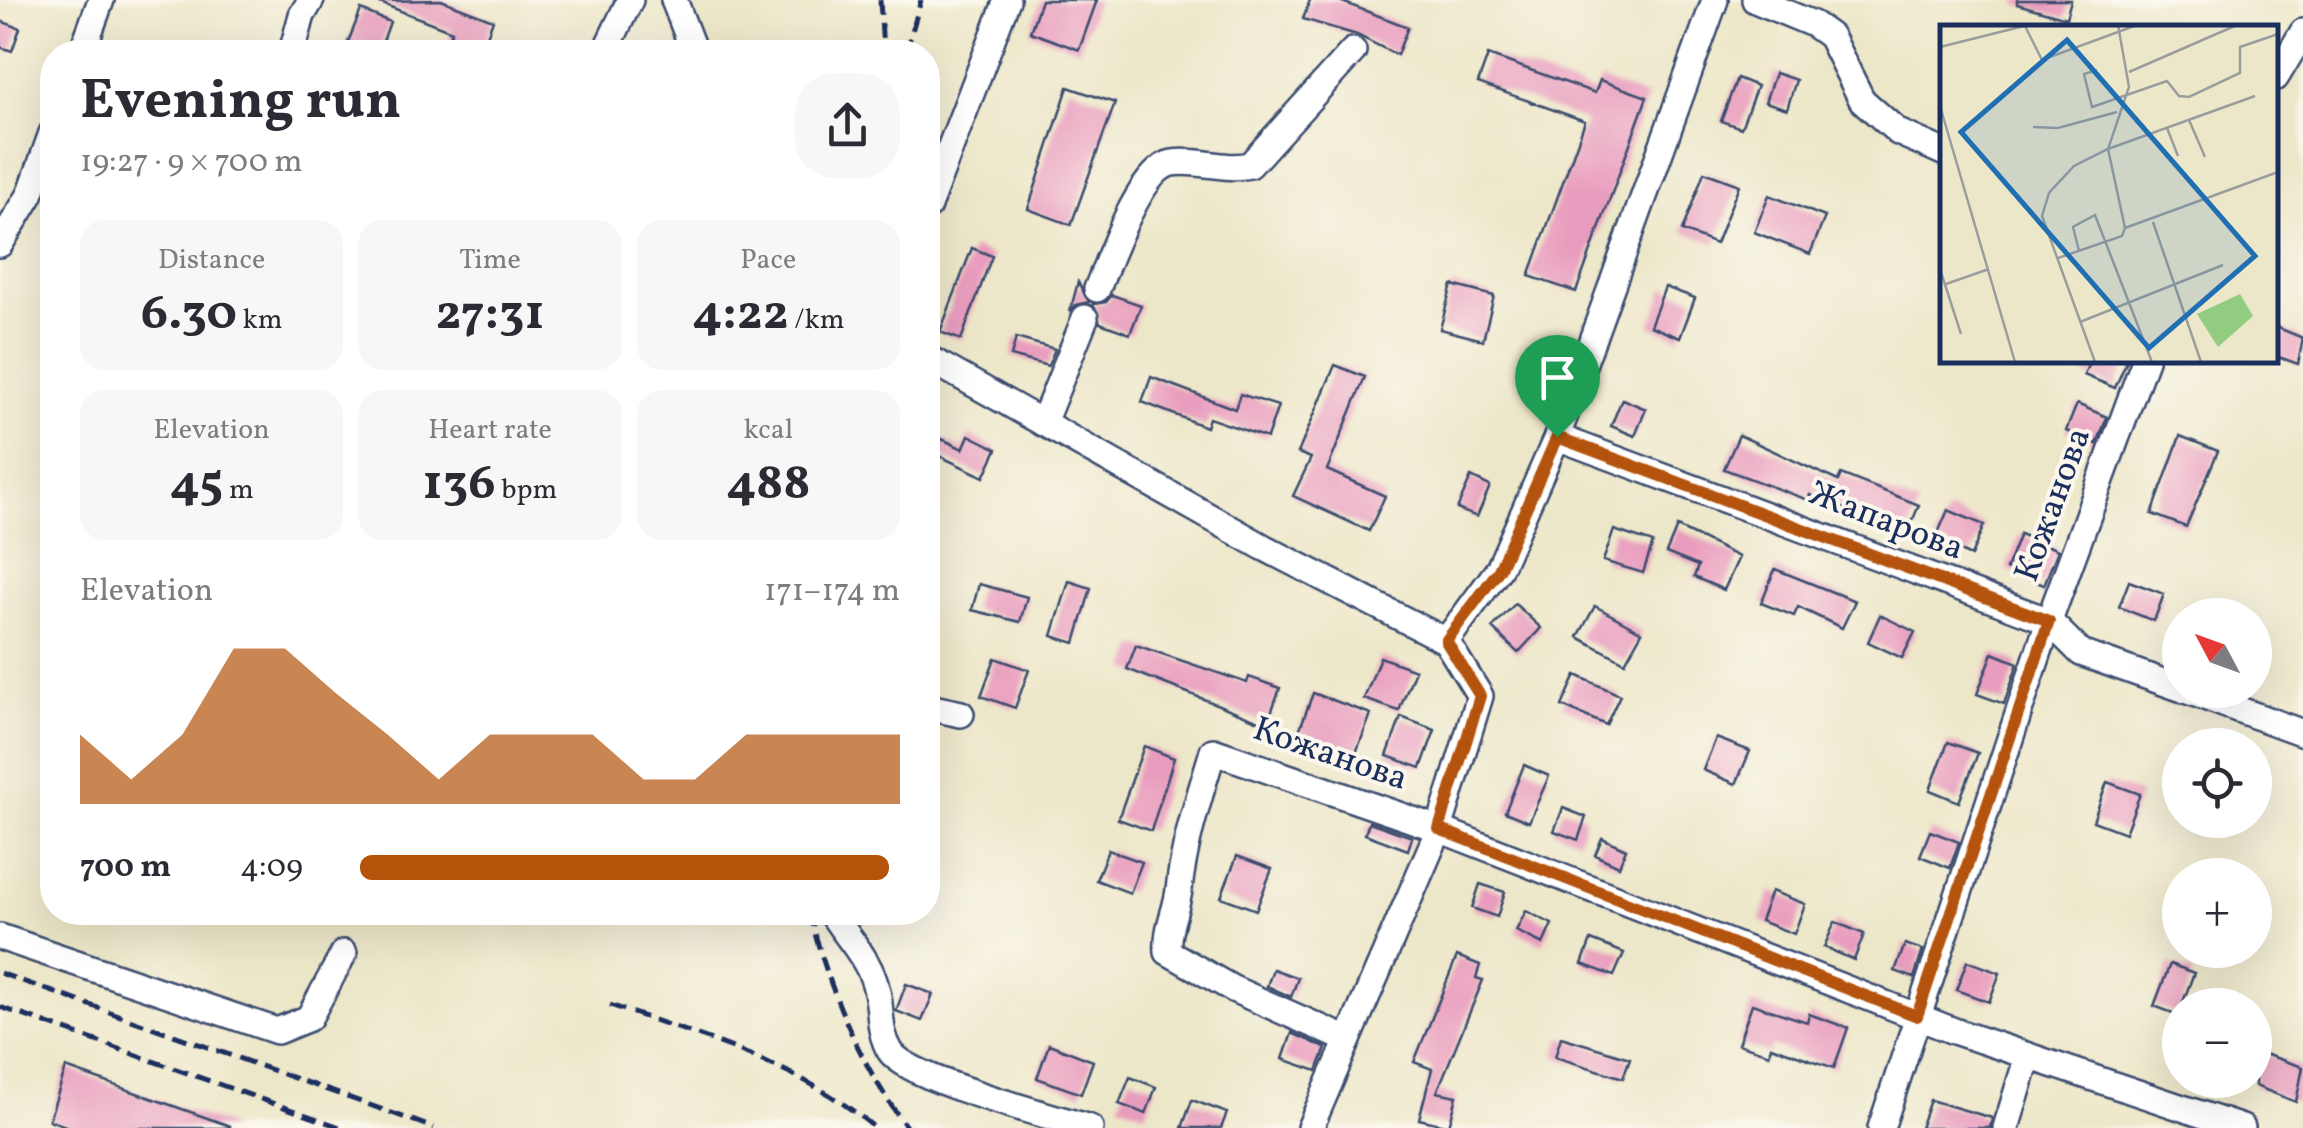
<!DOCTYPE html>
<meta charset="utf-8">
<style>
:root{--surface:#fff;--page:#f7f7f7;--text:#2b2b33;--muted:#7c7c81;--accent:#b45309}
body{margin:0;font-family:Vollkorn,serif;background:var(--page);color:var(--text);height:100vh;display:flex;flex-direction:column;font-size:38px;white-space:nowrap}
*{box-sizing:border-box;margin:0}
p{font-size:32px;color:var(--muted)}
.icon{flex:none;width:55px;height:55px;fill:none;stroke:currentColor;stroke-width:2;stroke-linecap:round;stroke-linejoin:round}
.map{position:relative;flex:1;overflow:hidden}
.details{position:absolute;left:40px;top:40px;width:900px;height:885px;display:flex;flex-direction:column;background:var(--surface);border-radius:40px;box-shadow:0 10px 40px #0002}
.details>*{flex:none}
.needle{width:65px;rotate:311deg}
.buttons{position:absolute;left:2162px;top:598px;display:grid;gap:20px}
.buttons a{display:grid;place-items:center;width:110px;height:110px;border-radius:50%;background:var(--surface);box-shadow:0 10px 40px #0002;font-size:50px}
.pin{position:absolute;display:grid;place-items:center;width:85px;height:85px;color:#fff;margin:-102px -42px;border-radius:50% 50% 50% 0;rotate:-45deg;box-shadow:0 0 10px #0007}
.pin .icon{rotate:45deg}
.round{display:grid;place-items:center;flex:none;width:105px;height:105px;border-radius:40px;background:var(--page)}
.head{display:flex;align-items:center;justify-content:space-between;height:170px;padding:0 40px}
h1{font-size:55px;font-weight:700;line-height:75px}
.metrics{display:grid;grid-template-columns:repeat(3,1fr);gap:15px;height:170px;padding:10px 40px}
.metrics div{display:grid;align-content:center;border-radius:25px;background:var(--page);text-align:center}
.metrics b{font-size:50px;font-weight:700}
.metrics small{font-size:28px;font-weight:400}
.metrics p{font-size:28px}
.chart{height:280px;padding:20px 40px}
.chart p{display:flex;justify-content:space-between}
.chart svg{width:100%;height:180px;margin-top:10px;fill:var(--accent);opacity:.7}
ul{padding:0 40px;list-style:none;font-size:32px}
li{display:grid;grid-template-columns:160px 120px 1fr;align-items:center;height:75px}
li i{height:25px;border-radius:12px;background:var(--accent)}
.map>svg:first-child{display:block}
.building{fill:#e99dbe}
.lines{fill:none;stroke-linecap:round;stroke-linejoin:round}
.minor-casing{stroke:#3a4b6e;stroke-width:30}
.minor{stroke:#fff;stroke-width:25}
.rail{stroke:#1b2f5e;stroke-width:5;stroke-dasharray:15 8;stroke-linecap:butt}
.route-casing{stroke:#fff;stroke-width:20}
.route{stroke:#b45309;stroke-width:12}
.labels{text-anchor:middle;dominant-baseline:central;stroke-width:8;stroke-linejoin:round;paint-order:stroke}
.street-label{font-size:35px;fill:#1b2f5e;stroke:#fbf7ec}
.inset-road{fill:none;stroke:#999d9e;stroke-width:2.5}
.view{fill:#1f6fb2;fill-opacity:0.15;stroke:#1f6fb2;stroke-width:5}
.inset-edge{fill:none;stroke:#1b2f5e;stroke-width:5}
</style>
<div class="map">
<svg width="2303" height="1128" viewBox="0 0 2303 1128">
<rect width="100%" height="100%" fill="#fbf7ec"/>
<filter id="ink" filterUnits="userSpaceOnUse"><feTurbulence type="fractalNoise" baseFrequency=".01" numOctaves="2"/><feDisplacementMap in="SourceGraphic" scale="20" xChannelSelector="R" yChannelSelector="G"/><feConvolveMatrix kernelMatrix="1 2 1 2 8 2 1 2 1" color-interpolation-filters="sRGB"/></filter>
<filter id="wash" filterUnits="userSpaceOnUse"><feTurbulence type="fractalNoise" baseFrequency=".0048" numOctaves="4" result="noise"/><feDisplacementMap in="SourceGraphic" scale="40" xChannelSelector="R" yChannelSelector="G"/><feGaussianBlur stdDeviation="2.25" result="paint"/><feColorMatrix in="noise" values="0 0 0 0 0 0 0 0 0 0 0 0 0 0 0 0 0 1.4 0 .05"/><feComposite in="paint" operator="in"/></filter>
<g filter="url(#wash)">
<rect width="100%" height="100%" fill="#ede7c9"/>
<g id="blocks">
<!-- building -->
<g class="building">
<path d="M 441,0 L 493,20 L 481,52 L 444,52 L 452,31 L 375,1 Z"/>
<path d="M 1041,0 L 1097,0 L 1079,50 L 1030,32 Z"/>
<path d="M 1310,0 L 1337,0 L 1408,27 L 1397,55 L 1357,35 L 1303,19 Z"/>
<path d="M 2017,0 L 2071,0 L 2066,18 L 2017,4 Z"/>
<path d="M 361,10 L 390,22 L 379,52 L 344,52 Z"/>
<path d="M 0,21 L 20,28 L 12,51 L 0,47 Z"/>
<path d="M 1488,55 L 1595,93 L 1600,80 L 1647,97 L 1576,292 L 1529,276 L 1585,121 L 1478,83 Z"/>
<path d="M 1775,73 L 1796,80 L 1787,109 L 1765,102 Z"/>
<path d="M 1737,78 L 1757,86 L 1741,128 L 1721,121 Z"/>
<path d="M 1068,87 L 1115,103 L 1071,225 L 1028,209 Z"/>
<path d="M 1704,172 L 1739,185 L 1716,244 L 1682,231 Z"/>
<path d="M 1769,195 L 1825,217 L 1810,254 L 1754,232 Z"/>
<path d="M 972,248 L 992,256 L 961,340 L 940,332 Z"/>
<path d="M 1078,282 L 1089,302 L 1076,305 L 1070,312 Z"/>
<path d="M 1452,285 L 1494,296 L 1483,340 L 1440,329 Z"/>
<path d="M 1665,287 L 1695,298 L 1680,338 L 1650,326 Z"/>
<path d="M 1112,295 L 1141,305 L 1130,334 L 1100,323 L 1093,304 L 1106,302 Z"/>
<path d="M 2276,327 L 2303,338 L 2298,364 L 2276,356 Z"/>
<path d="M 1016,338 L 1055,349 L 1048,366 L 1011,356 Z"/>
<path d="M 2090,360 L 2127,360 L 2115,388 L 2084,375 Z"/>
<path d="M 1335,365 L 1365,377 L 1327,470 L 1385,496 L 1369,531 L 1293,496 L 1311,458 L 1298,453 Z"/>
<path d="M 1151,377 L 1235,409 L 1240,394 L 1278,406 L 1267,438 L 1209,418 L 1206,427 L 1142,402 Z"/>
<path d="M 1622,399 L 1646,409 L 1635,436 L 1611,426 Z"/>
<path d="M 2077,404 L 2107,417 L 2097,444 L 2066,431 Z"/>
<path d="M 969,435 L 997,449 L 984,477 L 935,454 L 942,439 L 963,449 Z"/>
<path d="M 1739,435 L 1838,481 L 1841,474 L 1919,505 L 1907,534 L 1810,495 L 1808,500 L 1724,469 Z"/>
<path d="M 2180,436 L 2218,451 L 2186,527 L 2152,514 Z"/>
<path d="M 1471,477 L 1490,486 L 1477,517 L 1457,509 Z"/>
<path d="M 1948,510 L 1984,525 L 1971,556 L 1935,540 Z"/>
<path d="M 1677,527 L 1739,557 L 1724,590 L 1694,577 L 1698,566 L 1666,553 Z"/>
<path d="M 1614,530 L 1653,543 L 1643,573 L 1603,561 Z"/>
<path d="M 2020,534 L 2058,550 L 2044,585 L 2006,569 Z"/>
<path d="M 1775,569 L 1855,601 L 1842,628 L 1798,607 L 1794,616 L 1761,603 Z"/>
<path d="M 1069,581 L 1091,588 L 1075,643 L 1052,636 Z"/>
<path d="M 2129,581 L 2164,594 L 2154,621 L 2119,607 Z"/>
<path d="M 979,584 L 1027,597 L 1020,622 L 972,610 Z"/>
<path d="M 1515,604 L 1541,628 L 1518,653 L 1492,628 Z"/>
<path d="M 1595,606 L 1642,632 L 1625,662 L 1578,637 Z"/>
<path d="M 1880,615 L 1915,632 L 1902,658 L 1868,642 Z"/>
<path d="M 1136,645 L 1247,683 L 1249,677 L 1280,688 L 1267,724 L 1127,669 Z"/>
<path d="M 1993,653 L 2018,663 L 2004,704 L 1977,694 Z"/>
<path d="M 1380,657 L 1415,670 L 1399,711 L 1364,699 Z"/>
<path d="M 995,658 L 1029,670 L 1015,708 L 981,696 Z"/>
<path d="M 1576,675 L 1620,695 L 1606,725 L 1562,706 Z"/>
<path d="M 1313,693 L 1371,714 L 1356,753 L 1299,731 Z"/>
<path d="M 1401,717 L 1435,730 L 1421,768 L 1387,756 Z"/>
<path d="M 1716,738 L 1750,751 L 1736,784 L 1703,770 Z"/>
<path d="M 1948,742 L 1978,753 L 1959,802 L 1930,790 Z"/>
<path d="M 1144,746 L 1174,758 L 1151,831 L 1118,819 Z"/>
<path d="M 1524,765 L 1549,776 L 1529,822 L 1505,812 Z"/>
<path d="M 2107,782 L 2140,794 L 2125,833 L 2093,821 Z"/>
<path d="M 1563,808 L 1586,817 L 1578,840 L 1554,831 Z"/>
<path d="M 1369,822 L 1412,837 L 1408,850 L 1365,834 Z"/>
<path d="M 1930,831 L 1959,842 L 1950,868 L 1920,856 Z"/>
<path d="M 1602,838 L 1626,849 L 1619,866 L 1595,855 Z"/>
<path d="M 1108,850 L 1142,862 L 1130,893 L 1096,880 Z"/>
<path d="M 1237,856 L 1272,869 L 1256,910 L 1221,897 Z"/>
<path d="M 1480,884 L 1505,892 L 1497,917 L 1472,908 Z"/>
<path d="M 1771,891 L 1805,904 L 1794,934 L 1760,921 Z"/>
<path d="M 1526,911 L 1552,924 L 1543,944 L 1516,931 Z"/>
<path d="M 1835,922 L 1864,934 L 1854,960 L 1824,947 Z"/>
<path d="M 1591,940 L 1624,953 L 1614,976 L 1582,964 Z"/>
<path d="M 1905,944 L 1923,950 L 1914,978 L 1895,971 Z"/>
<path d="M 1457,956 L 1480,965 L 1476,978 L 1483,980 L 1437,1092 L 1457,1096 L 1449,1126 L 1419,1119 L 1432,1069 L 1414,1062 Z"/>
<path d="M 1967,961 L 2000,973 L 1989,1002 L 1956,990 Z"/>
<path d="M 2170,964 L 2194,973 L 2178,1015 L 2154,1006 Z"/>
<path d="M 1273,969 L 1298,978 L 1291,997 L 1267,986 Z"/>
<path d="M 906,984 L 933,994 L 922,1021 L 896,1011 Z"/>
<path d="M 1752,1004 L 1807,1022 L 1809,1014 L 1848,1028 L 1834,1068 L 1771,1046 L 1769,1054 L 1738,1044 Z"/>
<path d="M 1292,1033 L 1326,1048 L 1317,1071 L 1283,1059 Z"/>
<path d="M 1561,1037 L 1630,1058 L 1623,1078 L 1555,1057 Z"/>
<path d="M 1049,1044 L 1093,1061 L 1081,1094 L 1037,1078 Z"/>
<path d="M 2255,1051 L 2303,1067 L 2296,1102 L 2255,1086 Z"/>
<path d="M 66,1068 L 230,1126 L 230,1128 L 71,1128 L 49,1120 Z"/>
<path d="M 1130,1077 L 1156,1087 L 1146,1114 L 1119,1104 Z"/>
<path d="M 1192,1100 L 1227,1113 L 1221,1128 L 1182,1128 Z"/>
<path d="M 1930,1100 L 1992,1118 L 1990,1128 L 1920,1128 Z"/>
</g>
</g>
</g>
<g filter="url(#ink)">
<use href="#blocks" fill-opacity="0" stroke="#3a4b6e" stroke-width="2.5"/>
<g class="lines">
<defs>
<g id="minor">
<path d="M 674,0 L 694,52"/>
<path d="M 1755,0 L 1813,24 L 1830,36 L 1862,100 L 1898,132 L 1943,152"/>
<path d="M 82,52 L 101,0"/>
<path d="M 292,52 L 302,15 L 311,0"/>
<path d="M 605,52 L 630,0"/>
<path d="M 2276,77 L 2303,32"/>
<path d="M 928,206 L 1007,0"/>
<path d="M 0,244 L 30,195 L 52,133"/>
<path d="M 1097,289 C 1109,260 1140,169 1172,163 C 1199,159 1224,171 1250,165 L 1353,51"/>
<path d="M 928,358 L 1263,547 L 1446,641 L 1480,696 L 1439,829 L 1310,1128"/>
<path d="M 1043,423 L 1085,318"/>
<path d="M 1557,437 L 2049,621 L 2081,653 L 2180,688"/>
<path d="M 1446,641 L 1499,569 L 1557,437 L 1715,0"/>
<path d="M 2185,690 L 2303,733"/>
<path d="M 928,707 L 961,714"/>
<path d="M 831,912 C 847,938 871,960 877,992 C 882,1013 878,1030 890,1051 C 908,1080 1052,1116 1090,1128"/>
<path d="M 0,937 L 277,1031 L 309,1018 L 344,953"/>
<path d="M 1348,1040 L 1233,989 L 1168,952 C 1166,928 1176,913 1179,890 C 1184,842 1199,798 1213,751 L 1439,829 L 1954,1031 L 2242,1128"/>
<path d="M 1881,1128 L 2049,621 L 2145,360"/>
<path d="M 2006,1128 L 2028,1056"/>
</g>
</defs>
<!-- minor casing -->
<use href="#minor" class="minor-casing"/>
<!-- minor -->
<use href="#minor" class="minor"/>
<!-- rail -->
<g class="rail">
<path d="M 880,0 L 883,52"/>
<path d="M 906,52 L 921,0"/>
<path d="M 809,912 C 830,992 858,1061 907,1128"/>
<path d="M 0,973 L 434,1128"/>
<path d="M 610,1005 C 704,1038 798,1063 875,1128"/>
<path d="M 0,1007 L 343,1128"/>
</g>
</g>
</g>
<g class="lines" filter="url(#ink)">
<defs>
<path id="route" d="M 1557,437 L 2049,621 L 1917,1016 L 1439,829 L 1480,696 L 1446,641 L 1499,570 Z"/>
</defs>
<!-- route casing -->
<use href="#route" class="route-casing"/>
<!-- route -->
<use href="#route" class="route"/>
</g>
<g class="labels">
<!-- street labels -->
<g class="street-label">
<text transform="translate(2054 505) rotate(-70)">Кожанова</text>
<text transform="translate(1886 522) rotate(21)">Жапарова</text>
<text transform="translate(1330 755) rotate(19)">Кожанова</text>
</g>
</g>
<!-- overview -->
<g transform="translate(1940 25)">
<rect width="338" height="338" fill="#ede7c9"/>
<path d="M 300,269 L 313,291 L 278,322 L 257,289 Z" fill="#91cc81"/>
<path class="inset-road" d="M 85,1 L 102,35 L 197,0M 0,22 L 88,0M 157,45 L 144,49 L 152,82 L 227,56 L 239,71 L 249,72 L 300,48 L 300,22 L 338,9M 189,47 L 297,0M 0,81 L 75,337M 249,95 L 265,132M 93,102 L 118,103 L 177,87M 227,103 L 238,131M 213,197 L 261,337M 185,203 L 338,147M 139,226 L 133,202 L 155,190 L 212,337M 118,233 L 182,211 L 185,203 L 168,124 L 189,62 L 178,0M 0,244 L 21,309M 6,259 L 49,244M 140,297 L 283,240M 155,337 L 102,191 L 109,168 L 134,141 L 168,124 L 315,71"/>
<path class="view" d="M 127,15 L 315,231 L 209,323 L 21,107 Z"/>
<rect width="338" height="338" class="inset-edge"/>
</g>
</svg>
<div class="buttons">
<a><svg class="needle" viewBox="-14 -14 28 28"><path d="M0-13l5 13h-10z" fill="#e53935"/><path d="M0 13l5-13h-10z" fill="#7c7c81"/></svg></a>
<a><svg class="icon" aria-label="locate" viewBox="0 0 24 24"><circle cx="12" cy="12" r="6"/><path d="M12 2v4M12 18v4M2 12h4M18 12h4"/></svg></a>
<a>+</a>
<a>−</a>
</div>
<div class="pin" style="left:1557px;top:437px;background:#1e9e55"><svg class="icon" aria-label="arrive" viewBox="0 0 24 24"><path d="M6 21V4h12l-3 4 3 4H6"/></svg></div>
<section class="details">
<div class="head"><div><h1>Evening run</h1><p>19:27 · 9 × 700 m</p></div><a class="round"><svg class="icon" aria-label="share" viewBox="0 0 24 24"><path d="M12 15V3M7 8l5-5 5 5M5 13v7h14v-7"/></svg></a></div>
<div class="metrics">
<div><p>Distance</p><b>6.30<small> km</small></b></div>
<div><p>Time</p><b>27:31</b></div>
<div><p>Pace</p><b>4:22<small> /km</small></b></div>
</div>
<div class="metrics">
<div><p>Elevation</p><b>45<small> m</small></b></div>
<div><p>Heart rate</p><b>136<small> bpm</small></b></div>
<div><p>kcal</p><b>488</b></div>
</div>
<div class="chart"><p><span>Elevation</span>171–174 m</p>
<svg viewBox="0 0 160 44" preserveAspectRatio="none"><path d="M0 44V27L10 38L20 27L30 6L40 6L50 17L60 27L70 38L80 27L90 27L100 27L110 38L120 38L130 27L140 27L150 27L160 27V44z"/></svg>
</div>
<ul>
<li><b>700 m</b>4:09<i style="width:98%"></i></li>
</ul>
</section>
</div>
